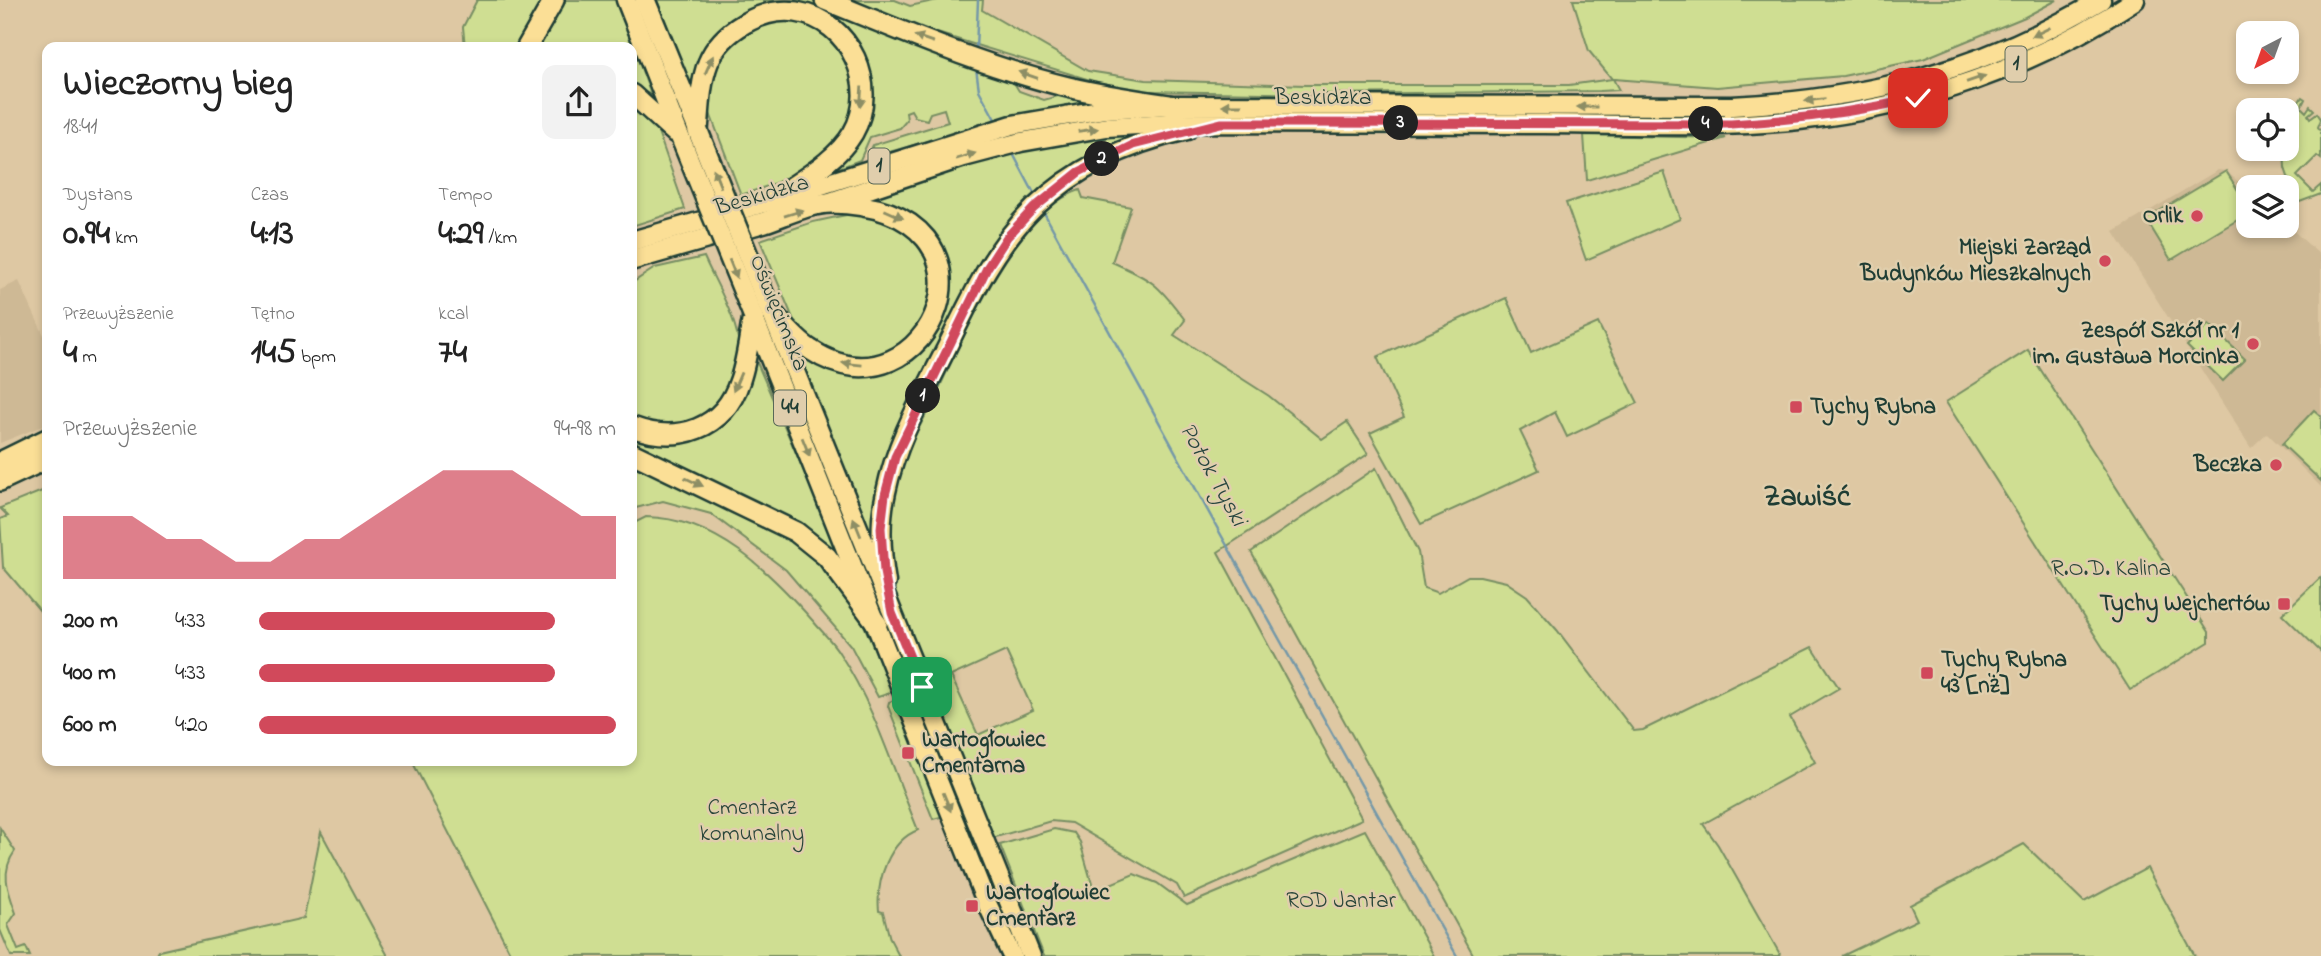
<!DOCTYPE html>
<html lang="pl">
<meta charset="utf-8">
<style>
:root{--surface:#fff;--page:#f2f2f2;--text:#222;--muted:#767676;--accent:#d1495b}
body{margin:0;font-family:"Indie Flower",sans-serif;background:var(--page);color:var(--text);height:100vh;display:flex;flex-direction:column;font-size:26px;white-space:nowrap}
*{box-sizing:border-box;margin:0}
p{font-size:23px;color:var(--muted)}
.icon{flex:none;width:38px;height:38px;fill:none;stroke:currentColor;stroke-width:2;stroke-linecap:round;stroke-linejoin:round}
.map{position:relative;flex:1;overflow:hidden}
.side{position:absolute;left:42px;top:42px;width:595px;height:724px;display:flex;flex-direction:column;background:var(--surface);border-radius:14px;box-shadow:0 4px 10px #0003}
.side>*{flex:none}
.needle{width:46px;rotate:221deg}
.fabs{position:absolute;left:2236px;top:21px;display:grid;gap:14px}
.fabs a{display:grid;place-items:center;width:63px;height:63px;border-radius:14px;background:var(--surface);box-shadow:0 4px 10px #0003;font-size:35px}
.pin{position:absolute;display:grid;place-items:center;width:60px;height:60px;color:#fff;margin:-30px;border-radius:14px;box-shadow:0 4px 10px #0006}
.km{position:absolute;width:35px;height:35px;margin:-18px;border-radius:50%;background:#222;color:#fff;font-size:19px;line-height:35px;text-align:center}
.round{display:grid;place-items:center;flex:none;width:74px;height:74px;border-radius:14px;background:var(--page)}
.head{display:flex;align-items:center;justify-content:space-between;height:119px;padding:0 21px}
h1{font-size:38px;font-weight:700;line-height:52px}
.stats{display:grid;grid-template-columns:repeat(3,1fr);gap:10px;height:119px;padding:7px 21px}
.stats div{display:grid;align-content:center}
.stats b{font-size:35px;font-weight:700}
.stats small{font-size:19px;font-weight:400}
.stats p{font-size:19px}
.chart{height:196px;padding:14px 21px}
.chart p{display:flex;justify-content:space-between}
.chart svg{width:100%;height:126px;margin-top:7px;fill:var(--accent);opacity:.7}
ul{padding:0 21px;list-style:none;font-size:23px}
li{display:grid;grid-template-columns:112px 84px 1fr;align-items:center;height:52px}
li i{height:18px;border-radius:9px;background:var(--accent)}
.map>svg:first-child{display:block}
.built{fill:#ceb995}
.green{fill:#cfde92;stroke:#778e63;stroke-width:2;fill-rule:evenodd}
.lines{fill:none;stroke-linecap:round;stroke-linejoin:round}
.stream{stroke:#7498a8;stroke-width:2.5}
.primary-casing{stroke:#1f3d34;stroke-width:23}
.trunk-casing{stroke:#1f3d34;stroke-width:24}
.primary{stroke:#fbdf96;stroke-width:18}
.trunk{stroke:#fbdf96;stroke-width:19}
.primary-bridge-casing{stroke:#1f3d34;stroke-width:23;stroke-linecap:butt}
.trunk-bridge-casing{stroke:#1f3d34;stroke-width:24;stroke-linecap:butt}
.primary-bridge{stroke:#fbdf96;stroke-width:18}
.trunk-bridge{stroke:#fbdf96;stroke-width:19}
.oneway{fill:#8d8e65}
.route-casing{stroke:#fff;stroke-width:14}
.route{stroke:#d1495b;stroke-width:9}
.poi-dot{fill:#d1495b;stroke:#e0ceac;stroke-width:2.5}
.labels{text-anchor:middle;dominant-baseline:central;stroke-width:5;stroke-linejoin:round;paint-order:stroke}
.shield{fill:#e0ceac;stroke:#596858;stroke-width:2}
.shield-label{font-size:21px;font-weight:bold;fill:#1f3d34}
.street-label{font-size:23px;fill:#1f3d34;stroke:#e0ceac}
.poi-label{font-size:23px;font-weight:bold;fill:#1f3d34;stroke:#e0ceac;text-anchor:end}
.park-label{font-size:23px;fill:#284539;stroke:#e0ceac}
.water-label{font-size:24px;font-style:italic;fill:#26453e;stroke:#e0ceac}
.district-label{font-size:30px;font-weight:bold;fill:#1f3d34;stroke:#e0ceac}
</style>
<div class="map">
<svg width="2321" height="956" viewBox="0 0 2321 956">
<rect width="100%" height="100%" fill="#dec8a3"/>
<filter id="ink" filterUnits="userSpaceOnUse"><feTurbulence type="fractalNoise" baseFrequency=".0143" numOctaves="2"/><feDisplacementMap in="SourceGraphic" scale="14" xChannelSelector="R" yChannelSelector="G"/><feConvolveMatrix kernelMatrix="1 2 1 2 8 2 1 2 1" color-interpolation-filters="sRGB"/></filter>
<g filter="url(#ink)">
<!-- built -->
<g class="built">
<path d="M 2218,170 L 2226,171 L 2249,191 L 2249,226 L 2287,225 L 2321,256 L 2321,487 L 2267,433 L 2251,448 L 2114,232 Z"/>
<path d="M 19,281 L 47,342 L 47,424 L 0,443 L 0,290 Z"/>
</g>
<!-- green -->
<g class="green">
<path d="M 477,0 L 544,0 L 516,47 L 465,47 L 463,27 Z"/>
<path d="M 561,0 L 616,0 L 651,95 L 632,86 L 632,47 L 536,47 Z"/>
<path d="M 657,0 L 814,0 L 1008,73 L 1019,91 L 1044,100 L 1065,94 L 1101,103 L 1001,120 L 872,157 L 870,151 L 873,145 L 948,122 L 944,109 L 930,113 L 927,120 L 915,117 L 911,110 L 906,112 L 907,120 L 900,128 L 870,137 L 860,160 L 826,173 L 864,124 L 849,37 L 761,10 L 698,80 L 690,83 Z"/>
<path d="M 851,0 L 895,0 L 910,6 L 938,0 L 983,0 L 982,10 L 1088,71 L 1146,80 L 1305,85 L 1569,85 L 1612,79 L 1589,51 L 1573,0 L 2057,0 L 2025,17 L 1923,59 L 1843,76 L 1717,87 L 1613,79 L 1619,90 L 1599,91 L 1321,94 L 1145,91 L 1113,87 L 924,29 Z"/>
<path d="M 771,19 C 781,20 794,18 803,21 C 840,34 860,65 854,103 C 851,122 849,133 836,147 C 815,170 770,186 741,195 L 708,108 L 707,80 L 719,55 L 739,33 Z"/>
<path d="M 2302,97 L 2305,99 L 2301,107 L 2306,112 L 2310,106 L 2314,110 L 2308,115 L 2310,118 L 2317,113 L 2321,119 L 2318,127 L 2321,131 L 2321,159 L 2317,156 L 2297,176 L 2313,192 L 2321,185 L 2321,194 L 2297,203 L 2285,168 L 2284,149 L 2287,149 L 2288,119 Z"/>
<path d="M 632,104 L 657,129 L 685,209 L 632,226 Z"/>
<path d="M 1127,132 L 1132,140 L 1013,222 L 894,449 L 874,548 L 793,344 L 853,374 L 932,333 L 943,258 L 862,199 C 950,170 1035,141 1127,132 Z"/>
<path d="M 1584,135 L 1726,138 L 1587,180 Z"/>
<path d="M 2226,171 L 2249,208 L 2249,213 L 2171,260 L 2146,219 Z"/>
<path d="M 1664,172 L 1680,219 L 1586,260 L 1566,203 Z"/>
<path d="M 1080,190 L 1083,198 L 1131,207 L 1112,262 C 1153,280 1158,284 1185,320 L 1174,335 L 1269,396 L 1322,439 L 1347,422 L 1368,454 L 1218,552 L 1362,819 L 1184,898 L 1177,885 L 1071,823 L 1051,821 L 989,839 L 891,583 C 888,556 886,503 896,477 C 906,449 923,422 936,395 C 963,338 1017,209 1080,190 ZM 1006,651 L 1033,710 L 978,735 L 951,676 Z"/>
<path d="M 860,212 L 901,223 L 937,268 L 927,325 L 890,357 L 840,359 L 800,335 L 760,240 L 813,222 Z"/>
<path d="M 704,257 C 718,289 750,337 736,372 C 731,386 722,399 715,412 L 668,430 L 632,419 L 632,283 L 655,268 Z"/>
<path d="M 1506,298 L 1531,353 L 1598,323 L 1638,403 L 1567,437 L 1555,412 L 1520,431 L 1539,470 L 1421,524 L 1370,433 L 1404,417 L 1377,357 Z"/>
<path d="M 763,312 L 915,686 L 909,688 L 758,314 Z"/>
<path d="M 2209,324 L 2245,359 L 2223,381 L 2187,346 Z"/>
<path d="M 2028,350 L 2209,632 L 2209,642 L 2130,690 L 1946,402 Z"/>
<path d="M 752,351 L 837,548 L 832,552 L 632,448 L 632,431 L 700,435 Z"/>
<path d="M 2314,410 L 2321,416 L 2321,481 L 2282,444 Z"/>
<path d="M 632,466 L 723,502 L 811,549 L 857,609 L 893,692 L 878,697 L 851,646 L 786,570 L 711,514 L 663,501 L 632,509 Z"/>
<path d="M 1376,468 L 1418,552 L 1424,588 L 1438,593 L 1468,576 L 1480,576 L 1506,582 L 1527,596 L 1557,630 L 1634,731 L 1643,730 L 1812,647 L 1839,688 L 1790,717 L 1815,762 L 1703,824 L 1718,845 L 1781,956 L 1474,956 L 1251,552 Z"/>
<path d="M 47,489 L 47,617 L 46,618 L 3,567 L 0,519 L 8,516 L 0,508 Z"/>
<path d="M 646,517 C 716,518 770,572 813,621 C 822,632 833,642 840,654 C 875,707 894,772 918,830 C 889,841 876,880 879,911 L 883,912 L 890,939 L 899,956 L 512,956 L 412,761 L 632,761 L 632,524 Z"/>
<path d="M 2321,577 L 2321,652 L 2282,614 Z"/>
<path d="M 917,692 L 1021,956 L 1017,956 L 912,694 Z"/>
<path d="M 897,699 L 944,816 L 933,819 L 888,706 L 889,702 Z"/>
<path d="M 0,828 L 15,851 C 0,872 8,891 16,913 L 8,925 L 18,950 L 26,947 L 30,956 L 11,956 L 0,930 Z"/>
<path d="M 1054,829 L 1074,833 L 1080,842 L 1094,891 L 1134,874 L 1157,883 L 1187,905 L 1365,830 L 1434,956 L 1044,956 L 1000,845 Z"/>
<path d="M 321,832 L 388,956 L 156,956 L 159,951 L 304,918 Z"/>
<path d="M 2024,844 L 2084,902 L 2147,868 L 2195,956 L 1842,956 L 1917,920 L 1910,905 Z"/>
</g>
<g class="lines">
<!-- stream -->
<g class="stream">
<path d="M 976,51 L 978,0"/>
<path d="M 976,68 L 979,90 L 997,123"/>
<path d="M 1011,150 L 1036,197"/>
<path d="M 1042,209 L 1220,533 L 1457,956"/>
</g>
<defs>
<g id="primary">
<path d="M 626,0 L 680,137"/>
<path d="M 632,94 L 676,134"/>
<path d="M 827,203 L 964,157 L 1021,142 L 1107,127 L 1168,123 C 1294,123 1419,124 1544,124 C 1629,124 1715,129 1799,120 C 1918,107 2035,67 2135,0"/>
<path d="M 632,241 L 771,201 L 1012,125 L 1105,109 L 1169,105 L 1732,106 C 1868,99 1982,71 2101,0"/>
<path d="M 753,316 L 985,899 L 1012,956"/>
<path d="M 773,317 L 1031,956"/>
<path d="M 886,582 C 881,553 879,521 886,492 C 896,442 922,397 945,351 C 970,300 993,249 1034,208 C 1076,167 1130,143 1187,130"/>
</g>
<g id="trunk">
<path d="M 645,0 L 697,127"/>
<path d="M 825,0 C 904,32 985,67 1068,87 C 1101,95 1135,100 1169,105"/>
<path d="M 527,47 L 554,0"/>
<path d="M 698,131 C 700,109 700,84 708,63 C 721,31 762,7 796,12 C 850,20 880,86 853,133 C 836,162 799,181 771,201"/>
<path d="M 632,260 C 676,247 721,235 765,222 C 784,216 810,203 831,203 C 1024,207 928,428 811,350 C 795,340 783,324 770,310"/>
<path d="M 632,427 C 678,444 724,430 740,380 C 747,360 749,337 753,316"/>
<path d="M 632,453 L 796,532 L 827,557 L 877,624"/>
<path d="M 0,462 L 47,439"/>
<path d="M 0,481 L 47,459"/>
</g>
</defs>
<!-- primary casing -->
<use href="#primary" class="primary-casing"/>
<!-- trunk casing -->
<use href="#trunk" class="trunk-casing"/>
<!-- primary -->
<use href="#primary" class="primary"/>
<!-- trunk -->
<use href="#trunk" class="trunk"/>
<defs>
<path id="primary-bridge" d="M 680,137 L 753,316"/>
<path id="trunk-bridge" d="M 698,131 L 770,310"/>
</defs>
<!-- primary-bridge casing -->
<use href="#primary-bridge" class="primary-bridge-casing"/>
<!-- trunk-bridge casing -->
<use href="#trunk-bridge" class="trunk-bridge-casing"/>
<!-- primary-bridge -->
<use href="#primary-bridge" class="primary-bridge"/>
<!-- trunk-bridge -->
<use href="#trunk-bridge" class="trunk-bridge"/>
</g>
<!-- one-way arrows -->
<defs><path id="oneway-solid" d="M-6-.8H1V-3.2L6.5 0L1 3.2V.8H-6Z" transform="scale(1.75)"/></defs>
<g class="oneway">
<use href="#oneway-solid" transform="translate(2041 32) rotate(154)"/>
<use href="#oneway-solid" transform="translate(924 39) rotate(-161)"/>
<use href="#oneway-solid" transform="translate(709 65) rotate(-66)"/>
<use href="#oneway-solid" transform="translate(1028 75) rotate(-161)"/>
<use href="#oneway-solid" transform="translate(1976 79) rotate(-19)"/>
<use href="#oneway-solid" transform="translate(861 97) rotate(94)"/>
<use href="#oneway-solid" transform="translate(1815 100) rotate(173)"/>
<use href="#oneway-solid" transform="translate(1232 105) rotate(-180)"/>
<use href="#oneway-solid" transform="translate(1587 107) rotate(180)"/>
<use href="#oneway-solid" transform="translate(1088 130) rotate(-8)"/>
<use href="#oneway-solid" transform="translate(966 156) rotate(-17)"/>
<use href="#oneway-solid" transform="translate(717 178) rotate(-112)"/>
<use href="#oneway-solid" transform="translate(794 213) rotate(-17)"/>
<use href="#oneway-solid" transform="translate(894 214) rotate(24)"/>
<use href="#oneway-solid" transform="translate(733 269) rotate(68)"/>
<use href="#oneway-solid" transform="translate(852 364) rotate(-174)"/>
<use href="#oneway-solid" transform="translate(737 382) rotate(113)"/>
<use href="#oneway-solid" transform="translate(806 447) rotate(68)"/>
<use href="#oneway-solid" transform="translate(694 482) rotate(25)"/>
<use href="#oneway-solid" transform="translate(857 527) rotate(-112)"/>
<use href="#oneway-solid" transform="translate(947 802) rotate(68)"/>
</g>
</g>
<g class="lines" filter="url(#ink)">
<defs>
<path id="route" d="M 922,687 L 892,613 L 884,572 L 881,528 L 885,495 L 895,457 L 987,268 L 1007,237 L 1034,208 L 1079,172 L 1133,145 L 1221,123 L 1731,124 C 1795,120 1856,112 1918,98"/>
</defs>
<!-- route casing -->
<use href="#route" class="route-casing"/>
<!-- route -->
<use href="#route" class="route"/>
</g>
<!-- markers -->
<g class="poi-dot">
<circle cx="2197" cy="216" r="7"/>
<circle cx="2105" cy="261" r="7"/>
<circle cx="2253" cy="344" r="7"/>
<rect x="1789" y="400" width="14" height="14" rx="3.5"/>
<circle cx="2276" cy="465" r="7"/>
<rect x="2277" y="597" width="14" height="14" rx="3.5"/>
<rect x="1920" y="666" width="14" height="14" rx="3.5"/>
<rect x="901" y="746" width="14" height="14" rx="3.5"/>
<rect x="965" y="899" width="14" height="14" rx="3.5"/>
</g>
<g class="labels">
<!-- shield labels -->
<g class="shield">
<rect x="2005.5" y="46.5" width="21" height="35" rx="5"/>
<rect x="868.5" y="148.5" width="21" height="35" rx="5"/>
<rect x="774" y="390.5" width="32" height="35" rx="5"/>
</g>
<g class="shield-label">
<text x="2016" y="64">1</text>
<text x="879" y="166">1</text>
<text x="790" y="408">44</text>
</g>
<!-- street labels -->
<g class="street-label">
<text x="1323" y="98">Beskidzka</text>
<text transform="translate(762 196) rotate(-16)">Beskidzka</text>
<text transform="translate(778 313) rotate(68)">Oświęcimska</text>
</g>
<!-- poi labels -->
<g class="poi-label">
<text x="2183" y="216">Orlik</text>
<text x="2091" y="248">Miejski Zarząd<tspan x="2091" dy="26">Budynków Mieszkalnych</tspan></text>
<text x="2239" y="331">Zespół Szkół nr 1<tspan x="2239" dy="26">im. Gustawa Morcinka</tspan></text>
<text x="1810" y="407" text-anchor="start">Tychy Rybna</text>
<text x="2262" y="465">Beczka</text>
<text x="2270" y="604">Tychy Wejchertów</text>
<text x="1941" y="660" text-anchor="start">Tychy Rybna<tspan x="1941" dy="26">43 [nż]</tspan></text>
<text x="922" y="740" text-anchor="start">Wartogłowiec<tspan x="922" dy="26">Cmentarna</tspan></text>
<text x="986" y="893" text-anchor="start">Wartogłowiec<tspan x="986" dy="26">Cmentarz</tspan></text>
</g>
<!-- park labels -->
<g class="park-label">
<text x="2111" y="569">R.O.D. Kalina</text>
<text x="752" y="808">Cmentarz<tspan x="752" dy="26">komunalny</tspan></text>
<text x="1341" y="901">ROD Jantar</text>
</g>
<!-- water labels -->
<g class="water-label">
<text transform="translate(1212 475) rotate(61)">Potok Tyski</text>
</g>
<!-- district labels -->
<g class="district-label">
<text x="1807" y="498">Zawiść</text>
</g>
</g>
</svg>
<div class="fabs">
<a><svg class="needle" viewBox="-14 -14 28 28"><path d="M0-13l5 13h-10z" fill="#e53935"/><path d="M0 13l5-13h-10z" fill="#767676"/></svg></a>
<a><svg class="icon" aria-label="locate" viewBox="0 0 24 24"><circle cx="12" cy="12" r="6"/><path d="M12 2v4M12 18v4M2 12h4M18 12h4"/></svg></a>
<a><svg class="icon" aria-label="layers" viewBox="0 0 24 24"><path d="M12 4l9 5-9 5-9-5zM3 14l9 5 9-5"/></svg></a>
</div>
<div class="pin" style="left:922px;top:687px;background:#1e9e55"><svg class="icon" aria-label="arrive" viewBox="0 0 24 24"><path d="M6 21V4h12l-3 4 3 4H6"/></svg></div>
<div class="pin" style="left:1918px;top:98px;background:#d93025"><svg class="icon" aria-label="check" viewBox="0 0 24 24"><path d="M5 12l5 5 9-10"/></svg></div>
<b class="km" style="left:923px;top:396px">1</b>
<b class="km" style="left:1102px;top:159px">2</b>
<b class="km" style="left:1401px;top:123px">3</b>
<b class="km" style="left:1706px;top:124px">4</b>
<section class="side">
<div class="head"><div><h1>Wieczorny bieg</h1><p>18:41</p></div><a class="round"><svg class="icon" aria-label="share" viewBox="0 0 24 24"><path d="M12 15V3M7 8l5-5 5 5M5 13v7h14v-7"/></svg></a></div>
<div class="stats">
<div><p>Dystans</p><b>0.94<small> km</small></b></div>
<div><p>Czas</p><b>4:13</b></div>
<div><p>Tempo</p><b>4:29<small> /km</small></b></div>
</div>
<div class="stats">
<div><p>Przewyższenie</p><b>4<small> m</small></b></div>
<div><p>Tętno</p><b>145<small> bpm</small></b></div>
<div><p>kcal</p><b>74</b></div>
</div>
<div class="chart"><p><span>Przewyższenie</span>94–98 m</p>
<svg viewBox="0 0 160 44" preserveAspectRatio="none"><path d="M0 44V22L10 22L20 22L30 30L40 30L50 38L60 38L70 30L80 30L90 22L100 14L110 6L120 6L130 6L140 14L150 22L160 22V44z"/></svg>
</div>
<ul>
<li><b>200 m</b>4:33<i style="width:83%"></i></li>
<li><b>400 m</b>4:33<i style="width:83%"></i></li>
<li><b>600 m</b>4:20<i style="width:100%"></i></li>
</ul>
</section>
</div>
